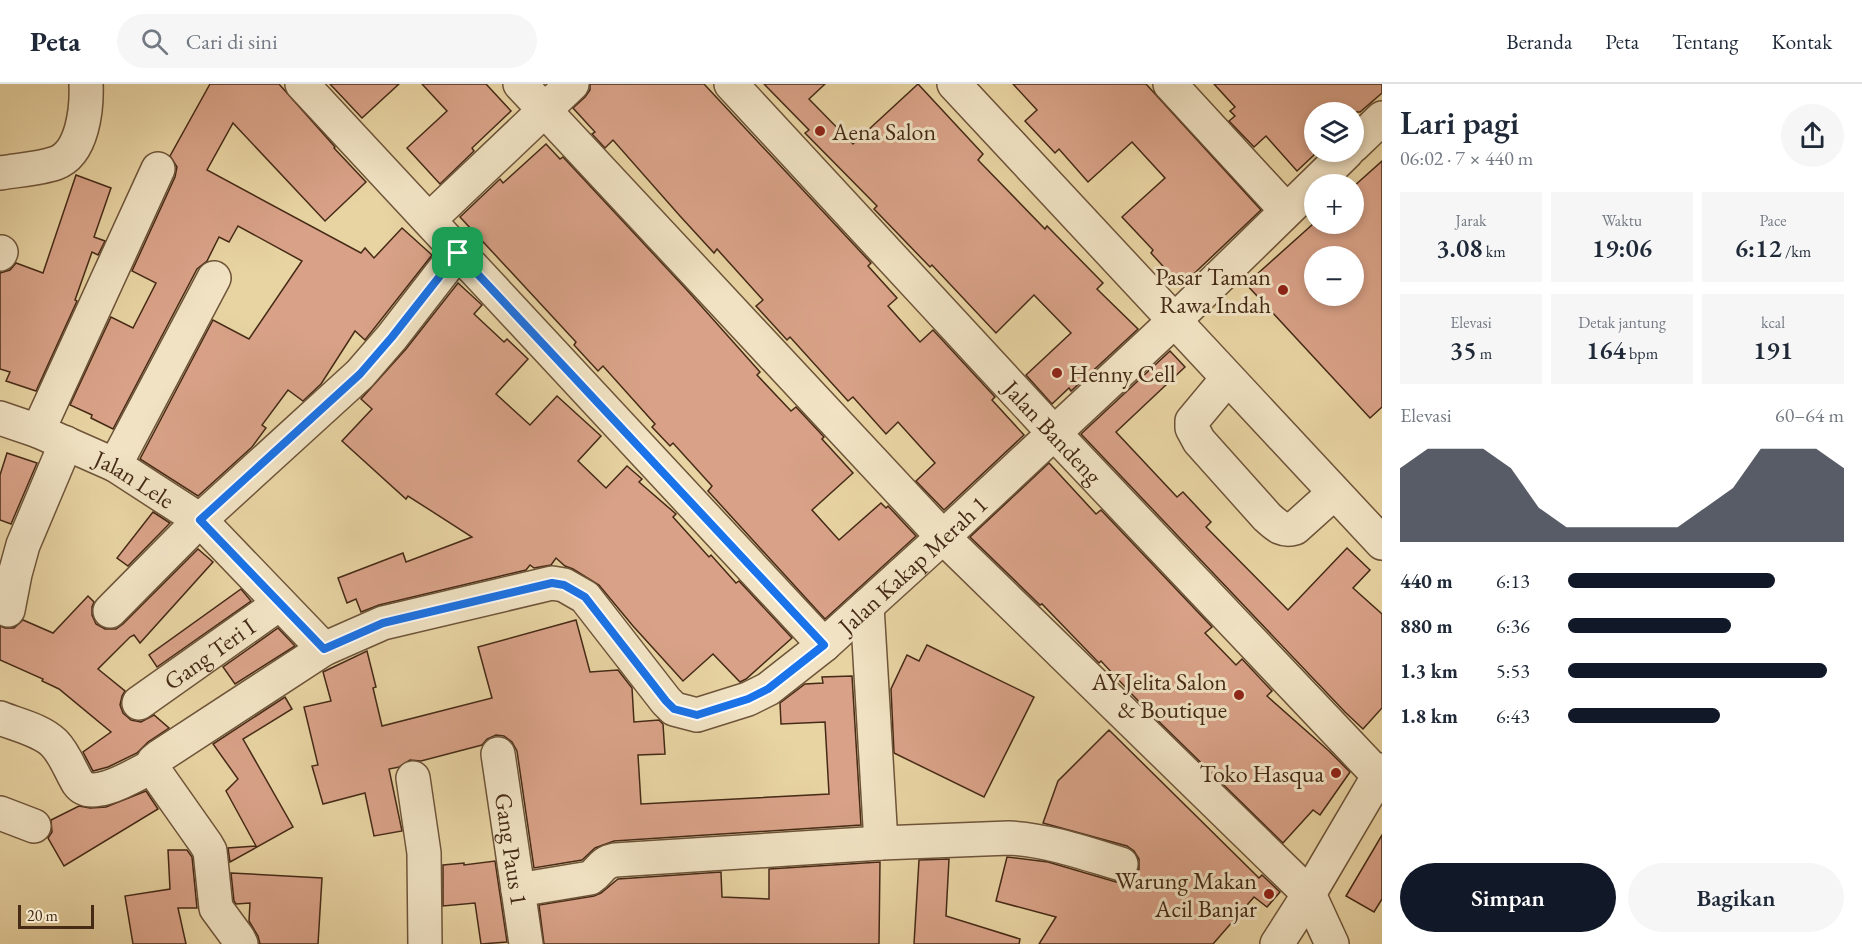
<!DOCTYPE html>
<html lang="id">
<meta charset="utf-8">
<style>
:root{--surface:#fff;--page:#f6f6f7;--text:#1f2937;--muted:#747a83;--line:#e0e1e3;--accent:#111827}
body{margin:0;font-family:"EB Garamond",serif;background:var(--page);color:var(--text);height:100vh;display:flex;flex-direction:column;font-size:22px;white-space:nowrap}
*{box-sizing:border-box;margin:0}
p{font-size:20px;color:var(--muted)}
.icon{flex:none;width:33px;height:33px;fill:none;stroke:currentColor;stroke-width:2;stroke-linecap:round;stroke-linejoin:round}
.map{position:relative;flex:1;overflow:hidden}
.panel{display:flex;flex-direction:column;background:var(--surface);width:480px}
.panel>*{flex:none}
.controls{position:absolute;left:1304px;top:18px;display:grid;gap:12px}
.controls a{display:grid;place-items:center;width:60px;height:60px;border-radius:50%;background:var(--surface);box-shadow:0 3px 9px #0003;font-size:30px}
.scale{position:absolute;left:18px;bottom:15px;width:76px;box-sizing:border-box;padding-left:6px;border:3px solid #452a16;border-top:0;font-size:16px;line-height:21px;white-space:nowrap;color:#452a16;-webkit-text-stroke:4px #f0e2c3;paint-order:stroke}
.pin{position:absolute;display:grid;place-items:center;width:51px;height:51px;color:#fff;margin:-26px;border-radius:12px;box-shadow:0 3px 9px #0006}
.round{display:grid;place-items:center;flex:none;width:63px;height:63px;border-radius:32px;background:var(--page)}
.summary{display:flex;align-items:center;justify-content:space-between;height:102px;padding:0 18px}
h1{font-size:33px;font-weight:600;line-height:45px}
.metrics{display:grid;grid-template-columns:repeat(3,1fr);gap:9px;height:102px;padding:6px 18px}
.metrics div{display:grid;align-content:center;border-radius:0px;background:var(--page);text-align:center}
.metrics b{font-size:26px;font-weight:600}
.metrics small{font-size:16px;font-weight:400}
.metrics p{font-size:16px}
.chart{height:168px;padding:12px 18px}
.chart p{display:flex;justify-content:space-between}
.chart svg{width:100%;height:108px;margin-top:6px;fill:var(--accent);opacity:.7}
.button{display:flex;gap:12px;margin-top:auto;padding:12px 18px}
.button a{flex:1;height:69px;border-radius:36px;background:var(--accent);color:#fff;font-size:24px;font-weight:600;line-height:69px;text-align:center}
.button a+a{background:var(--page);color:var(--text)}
ul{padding:0 18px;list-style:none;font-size:20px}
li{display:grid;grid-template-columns:96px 72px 1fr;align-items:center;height:45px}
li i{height:15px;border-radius:8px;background:var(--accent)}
header{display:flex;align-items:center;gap:36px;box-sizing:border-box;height:84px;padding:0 30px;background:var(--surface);border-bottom:2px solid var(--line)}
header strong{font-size:28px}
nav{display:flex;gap:33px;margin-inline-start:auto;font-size:21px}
.search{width:420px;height:54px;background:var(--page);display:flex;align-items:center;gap:15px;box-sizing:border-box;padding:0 21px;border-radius:33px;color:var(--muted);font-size:22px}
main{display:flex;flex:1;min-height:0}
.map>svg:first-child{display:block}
.building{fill:#d9a288;stroke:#452a16;stroke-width:1.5;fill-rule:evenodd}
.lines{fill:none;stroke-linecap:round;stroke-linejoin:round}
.minor-casing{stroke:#6e5439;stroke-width:36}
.minor{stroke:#f0e2c3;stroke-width:33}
.route-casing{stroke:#fff;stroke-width:12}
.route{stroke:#1a73e8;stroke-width:8}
.poi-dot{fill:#8f2418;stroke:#f0e2c3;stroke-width:2}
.labels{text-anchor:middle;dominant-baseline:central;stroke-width:6;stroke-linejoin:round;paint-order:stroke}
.poi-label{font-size:24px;fill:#452a16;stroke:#f0e2c3;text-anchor:end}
.street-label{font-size:24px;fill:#452a16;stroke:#f0e2c3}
</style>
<header>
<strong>Peta</strong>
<div class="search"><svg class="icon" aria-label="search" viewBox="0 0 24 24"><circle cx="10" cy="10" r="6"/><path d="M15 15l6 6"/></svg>Cari di sini</div>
<nav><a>Beranda</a><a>Peta</a><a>Tentang</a><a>Kontak</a></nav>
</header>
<main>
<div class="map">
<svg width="1382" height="860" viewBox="0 0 1382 860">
<rect width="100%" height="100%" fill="#e8d3a2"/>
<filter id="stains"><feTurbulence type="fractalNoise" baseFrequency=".00333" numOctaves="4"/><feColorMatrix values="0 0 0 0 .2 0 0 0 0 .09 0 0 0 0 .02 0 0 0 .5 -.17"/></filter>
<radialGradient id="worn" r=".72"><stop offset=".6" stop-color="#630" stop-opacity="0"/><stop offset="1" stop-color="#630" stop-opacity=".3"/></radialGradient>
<!-- building -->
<g class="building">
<path d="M 210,0 L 279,0 L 335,63 L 334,64 L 366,98 L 325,137 L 233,39 L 207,86 L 361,169 L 365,164 L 374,174 L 402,144 L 432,171 L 365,256 L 355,247 L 321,300 L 303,317 L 288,306 L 262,341 L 266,344 L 252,363 L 198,412 L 140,375 L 213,236 L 249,255 L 302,177 L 238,142 L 229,158 L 219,153 L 207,177 L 197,185 L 113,345 L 91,334 L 92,331 L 70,321 L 111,233 L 133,244 L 156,199 L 132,187 L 175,93 L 177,83 L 170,72 Z"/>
<path d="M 330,0 L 399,0 L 362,34 Z"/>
<path d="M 422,0 L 486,0 L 511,27 L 472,64 L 474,67 L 440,100 L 407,64 L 447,27 Z"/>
<path d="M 590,0 L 704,0 L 871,179 L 868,182 L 897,214 L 888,222 L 920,258 L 933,246 L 995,313 L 992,316 L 1024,351 L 944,426 L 916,397 L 935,379 L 898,338 L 886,350 L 853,313 L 848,317 L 790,253 L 787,256 L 756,222 L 763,216 L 717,165 L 714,169 L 680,132 L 613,56 L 605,64 L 592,50 L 595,48 L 573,24 L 585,13 L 590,6 Z"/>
<path d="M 764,0 L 825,0 L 809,15 L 853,60 L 918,0 L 983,70 L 978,76 L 1045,145 L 1047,142 L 1103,199 L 1097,205 L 1138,245 L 1071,307 L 1069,304 L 1052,320 L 1026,291 L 1071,249 L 1034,211 L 996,249 L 932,181 L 930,183 L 874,125 L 877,122 L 805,49 L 809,46 Z"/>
<path d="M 1013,0 L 1146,0 L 1261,126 L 1181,202 L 1151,169 L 1153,166 L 1122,133 L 1165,94 L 1132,58 L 1088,98 L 1059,65 L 1055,69 L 1025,37 L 1037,26 Z"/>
<path d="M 1214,0 L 1382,0 L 1382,9 L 1360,28 L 1314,28 L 1314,71 L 1297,87 L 1266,52 L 1254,63 L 1229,37 L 1235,32 L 1230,27 L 1235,23 Z"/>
<path d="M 546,60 L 560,75 L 563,73 L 686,205 L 760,288 L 757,291 L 791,327 L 796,323 L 824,353 L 822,355 L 853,389 L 812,426 L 839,456 L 881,419 L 886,424 L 888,422 L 916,452 L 825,535 L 708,407 L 712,402 L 673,359 L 670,362 L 652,343 L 655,340 L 603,282 L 598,287 L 574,261 L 576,258 L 460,133 L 500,95 L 503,99 Z"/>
<path d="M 1382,77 L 1382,323 L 1370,334 L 1246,200 L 1313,140 L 1353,140 L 1353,103 ZM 1314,172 L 1353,172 L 1353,212 L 1314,212 Z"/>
<path d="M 76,91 L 111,104 L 94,153 L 105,157 L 98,171 L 92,168 L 75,216 L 77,217 L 36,307 L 6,297 L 10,288 L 0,285 L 0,189 L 10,186 L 16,179 L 43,189 Z"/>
<path d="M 458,199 L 482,221 L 474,230 L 504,258 L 507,255 L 528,275 L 496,310 L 530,341 L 557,312 L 601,352 L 578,377 L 606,404 L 627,382 L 642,395 L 639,398 L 676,430 L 673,433 L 709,473 L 711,471 L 736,499 L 739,497 L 792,554 L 746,595 L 740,598 L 713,570 L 683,597 L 633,542 L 599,501 L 573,485 L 565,482 L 556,474 L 551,481 L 534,484 L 530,481 L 526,486 L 379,521 L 361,528 L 356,515 L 347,519 L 338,494 L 403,469 L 406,478 L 472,453 L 408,412 L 406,415 L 342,357 L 372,325 L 361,315 L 406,265 Z"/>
<path d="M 1170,267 L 1185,283 L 1116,348 L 1177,413 L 1183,408 L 1211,438 L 1206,443 L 1288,526 L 1347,464 L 1370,486 L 1353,504 L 1382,530 L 1382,624 L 1363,645 L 1345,628 L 1081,350 Z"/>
<path d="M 7,369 L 37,379 L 11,440 L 0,436 L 0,391 Z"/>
<path d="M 1049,379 L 1096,430 L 1101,426 L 1212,543 L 1205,549 L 1236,581 L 1242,575 L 1272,607 L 1267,612 L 1329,667 L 1350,688 L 1320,731 L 1313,726 L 1283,759 L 1142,621 L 1101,577 L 1099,579 L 1042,520 L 1040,521 L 970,453 Z"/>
<path d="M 153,428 L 170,439 L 128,482 L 117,474 Z"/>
<path d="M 198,465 L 213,478 L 140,559 L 134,551 L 130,553 L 98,585 L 125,607 L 122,612 L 120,621 L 123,629 L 131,636 L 141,638 L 154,631 L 169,644 L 148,658 L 137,669 L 108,683 L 93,687 L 83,668 L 111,648 L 59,605 L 42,597 L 43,595 L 0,576 L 0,542 L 5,544 L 14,544 L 23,536 L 53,549 L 88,512 L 94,518 L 92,523 L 92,531 L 96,540 L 105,545 L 116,545 L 123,540 Z"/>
<path d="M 241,505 L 251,517 L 157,583 L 149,571 Z"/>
<path d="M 576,536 L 590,588 L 618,586 L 632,604 L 634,638 L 659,636 L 663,640 L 665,670 L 638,671 L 641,720 L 829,710 L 825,638 L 781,640 L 780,619 L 805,600 L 823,599 L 822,593 L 852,592 L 861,741 L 614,757 L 595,764 L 582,776 L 534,784 L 517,667 L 512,658 L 504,652 L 496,651 L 487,655 L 482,661 L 421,677 L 410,676 L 399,683 L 389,685 L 402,747 L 374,752 L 365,709 L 323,720 L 312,682 L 318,681 L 304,623 L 331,617 L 323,588 L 367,567 L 376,603 L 373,604 L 382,642 L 492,614 L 478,563 Z"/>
<path d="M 278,544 L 295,562 L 235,600 L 223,583 Z"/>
<path d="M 927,561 L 1034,613 L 984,713 L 894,669 L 891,605 L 907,571 L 919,577 Z"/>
<path d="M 285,613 L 292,625 L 243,655 L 293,743 L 230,778 L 228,764 L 256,762 L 226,707 L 238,695 L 213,660 Z"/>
<path d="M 1109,646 L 1259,794 L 1262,791 L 1280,808 L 1267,823 L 1254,813 L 1213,860 L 1039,860 L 1056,833 L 996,817 L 1007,773 L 1048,778 L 1116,798 L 1126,798 L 1134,793 L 1139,785 L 1139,775 L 1134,767 L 1127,762 L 1043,739 L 1058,697 Z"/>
<path d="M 146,707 L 158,725 L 64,782 L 48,754 L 52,748 L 51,736 L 79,722 L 90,724 L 106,723 Z"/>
<path d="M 1382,751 L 1382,815 L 1374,828 L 1346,812 Z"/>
<path d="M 168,766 L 187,766 L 192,773 L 197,824 L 178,824 L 186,860 L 133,860 L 125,812 L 170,805 Z"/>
<path d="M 949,775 L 946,832 L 1020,855 L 1019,860 L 914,860 L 919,776 Z"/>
<path d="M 495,777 L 507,858 L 481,860 L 475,819 L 443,822 L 443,781 L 464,779 L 464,781 Z"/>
<path d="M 880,778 L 879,860 L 544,860 L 539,821 L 594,812 L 601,809 L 618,795 L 721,788 L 722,813 L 769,815 L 769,785 Z"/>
<path d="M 231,789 L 322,794 L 318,860 L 260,860 L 258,852 L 249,837 L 250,819 L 236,820 L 234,817 Z"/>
</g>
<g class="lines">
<defs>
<g id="minor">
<path d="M 302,0 L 824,561"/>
<path d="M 520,0 L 943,453 L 1309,810 L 1332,860"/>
<path id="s1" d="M 731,0 L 1054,349 L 1379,692"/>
<path d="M 954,0 L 1382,459"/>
<path d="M 1170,0 L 1286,126"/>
<path d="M 1353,62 L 1382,34"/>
<path d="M 0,89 C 17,86 39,85 56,79 C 83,69 87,24 86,0"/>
<path d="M 429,136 L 572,0"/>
<path d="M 0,170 L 1,168"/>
<path d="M 1227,295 L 1192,337 L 1192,344 L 1199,357 L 1267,433 C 1276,441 1282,448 1295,444 L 1334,409"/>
<path id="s2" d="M 0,334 L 38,347 L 115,381 L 200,436 L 324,565"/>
<path d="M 38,347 L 158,85"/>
<path d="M 115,381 L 214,194"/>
<path d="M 867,522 L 881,759"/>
<path d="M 8,526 L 15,490 L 23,461 L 66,359"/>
<path d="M 110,527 L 200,436 L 360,290 L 392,253 L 457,169"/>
<path id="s3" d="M 139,619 L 279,520"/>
<path d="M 0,634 C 17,641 41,646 54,659 C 65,670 70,686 78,699 C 92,719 136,690 153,682"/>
<path id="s4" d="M 498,670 L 526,860"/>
<path d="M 413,694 L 424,769 L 425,860"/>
<path d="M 0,729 L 34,742"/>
<path d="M 518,806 L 590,794 C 601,787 600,779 615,776 L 881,759 L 1009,754 C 1048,756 1084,769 1121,780"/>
<path id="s5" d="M 241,860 L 238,854 L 216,824 L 210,767 L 206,760 L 156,689 L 154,677 L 160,672 L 324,565 L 383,539 L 552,499 L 564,501 L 585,513 L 666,617 L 674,625 L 697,631 L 748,615 L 768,605 L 824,561 L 943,453 L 1173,238 L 1347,68"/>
<path d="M 1277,860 L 1309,810 L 1382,686"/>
</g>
</defs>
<!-- minor casing -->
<use href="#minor" class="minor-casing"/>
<!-- minor -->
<use href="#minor" class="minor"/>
</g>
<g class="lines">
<defs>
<path id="route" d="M 458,169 L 824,561 L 768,605 L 748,615 L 697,631 L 674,625 L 666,617 L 585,513 L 564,501 L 552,499 L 383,539 L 324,565 L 200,436 L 360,290 L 392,253 Z"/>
</defs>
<!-- route casing -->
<use href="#route" class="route-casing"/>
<!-- route -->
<use href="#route" class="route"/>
</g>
<!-- markers -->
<g class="poi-dot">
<circle cx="820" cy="47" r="6"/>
<circle cx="1283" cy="206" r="6"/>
<circle cx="1057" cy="289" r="6"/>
<circle cx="1239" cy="611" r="6"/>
<circle cx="1336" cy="689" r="6"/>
<circle cx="1269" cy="810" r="6"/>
</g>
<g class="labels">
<!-- poi labels -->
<g class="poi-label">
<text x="832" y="47" text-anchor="start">Aena Salon</text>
<text x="1271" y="192">Pasar Taman<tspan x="1271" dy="28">Rawa Indah</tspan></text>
<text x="1069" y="289" text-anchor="start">Henny Cell</text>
<text x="1227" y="597">AY Jelita Salon<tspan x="1227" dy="28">&amp; Boutique</tspan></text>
<text x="1324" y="689">Toko Hasqua</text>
<text x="1257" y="796">Warung Makan<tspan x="1257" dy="28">Acil Banjar</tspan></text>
</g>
<!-- street labels -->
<g class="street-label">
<text stroke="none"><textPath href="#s1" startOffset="474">Jalan Bandeng</textPath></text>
<text stroke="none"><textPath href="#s2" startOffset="148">Jalan Lele</textPath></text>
<text stroke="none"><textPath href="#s5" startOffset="1120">Jalan Kakap Merah 1</textPath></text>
<text stroke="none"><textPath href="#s3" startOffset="86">Gang Teri I</textPath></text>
<text stroke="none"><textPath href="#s4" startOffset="96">Gang Paus 1</textPath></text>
</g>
</g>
<rect width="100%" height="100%" filter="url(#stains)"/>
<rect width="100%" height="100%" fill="url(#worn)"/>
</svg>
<div class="controls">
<a><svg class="icon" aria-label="layers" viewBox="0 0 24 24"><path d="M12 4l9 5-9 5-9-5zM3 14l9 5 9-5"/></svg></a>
<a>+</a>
<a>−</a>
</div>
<div class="scale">20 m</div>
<div class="pin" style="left:458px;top:169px;background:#1e9e55"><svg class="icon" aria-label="arrive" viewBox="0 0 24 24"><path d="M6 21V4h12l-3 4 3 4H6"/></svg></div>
</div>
<section class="panel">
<div class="summary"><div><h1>Lari pagi</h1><p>06:02 · 7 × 440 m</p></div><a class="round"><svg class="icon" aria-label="share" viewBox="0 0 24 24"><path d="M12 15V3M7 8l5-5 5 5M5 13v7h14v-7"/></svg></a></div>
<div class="metrics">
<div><p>Jarak</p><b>3.08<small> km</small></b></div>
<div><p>Waktu</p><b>19:06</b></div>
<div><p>Pace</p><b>6:12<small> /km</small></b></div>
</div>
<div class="metrics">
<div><p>Elevasi</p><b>35<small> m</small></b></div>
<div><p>Detak jantung</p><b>164<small> bpm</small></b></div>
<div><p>kcal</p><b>191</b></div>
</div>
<div class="chart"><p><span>Elevasi</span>60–64 m</p>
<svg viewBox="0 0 160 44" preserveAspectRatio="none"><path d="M0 44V14L10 6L20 6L30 6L40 14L50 30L60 38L70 38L80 38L90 38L100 38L110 30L120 22L130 6L140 6L150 6L160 14V44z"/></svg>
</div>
<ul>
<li><b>440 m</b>6:13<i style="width:75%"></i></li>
<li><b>880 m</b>6:36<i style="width:59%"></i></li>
<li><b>1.3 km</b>5:53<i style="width:94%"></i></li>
<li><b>1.8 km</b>6:43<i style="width:55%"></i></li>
</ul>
<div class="button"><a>Simpan</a><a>Bagikan</a></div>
</section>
</main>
